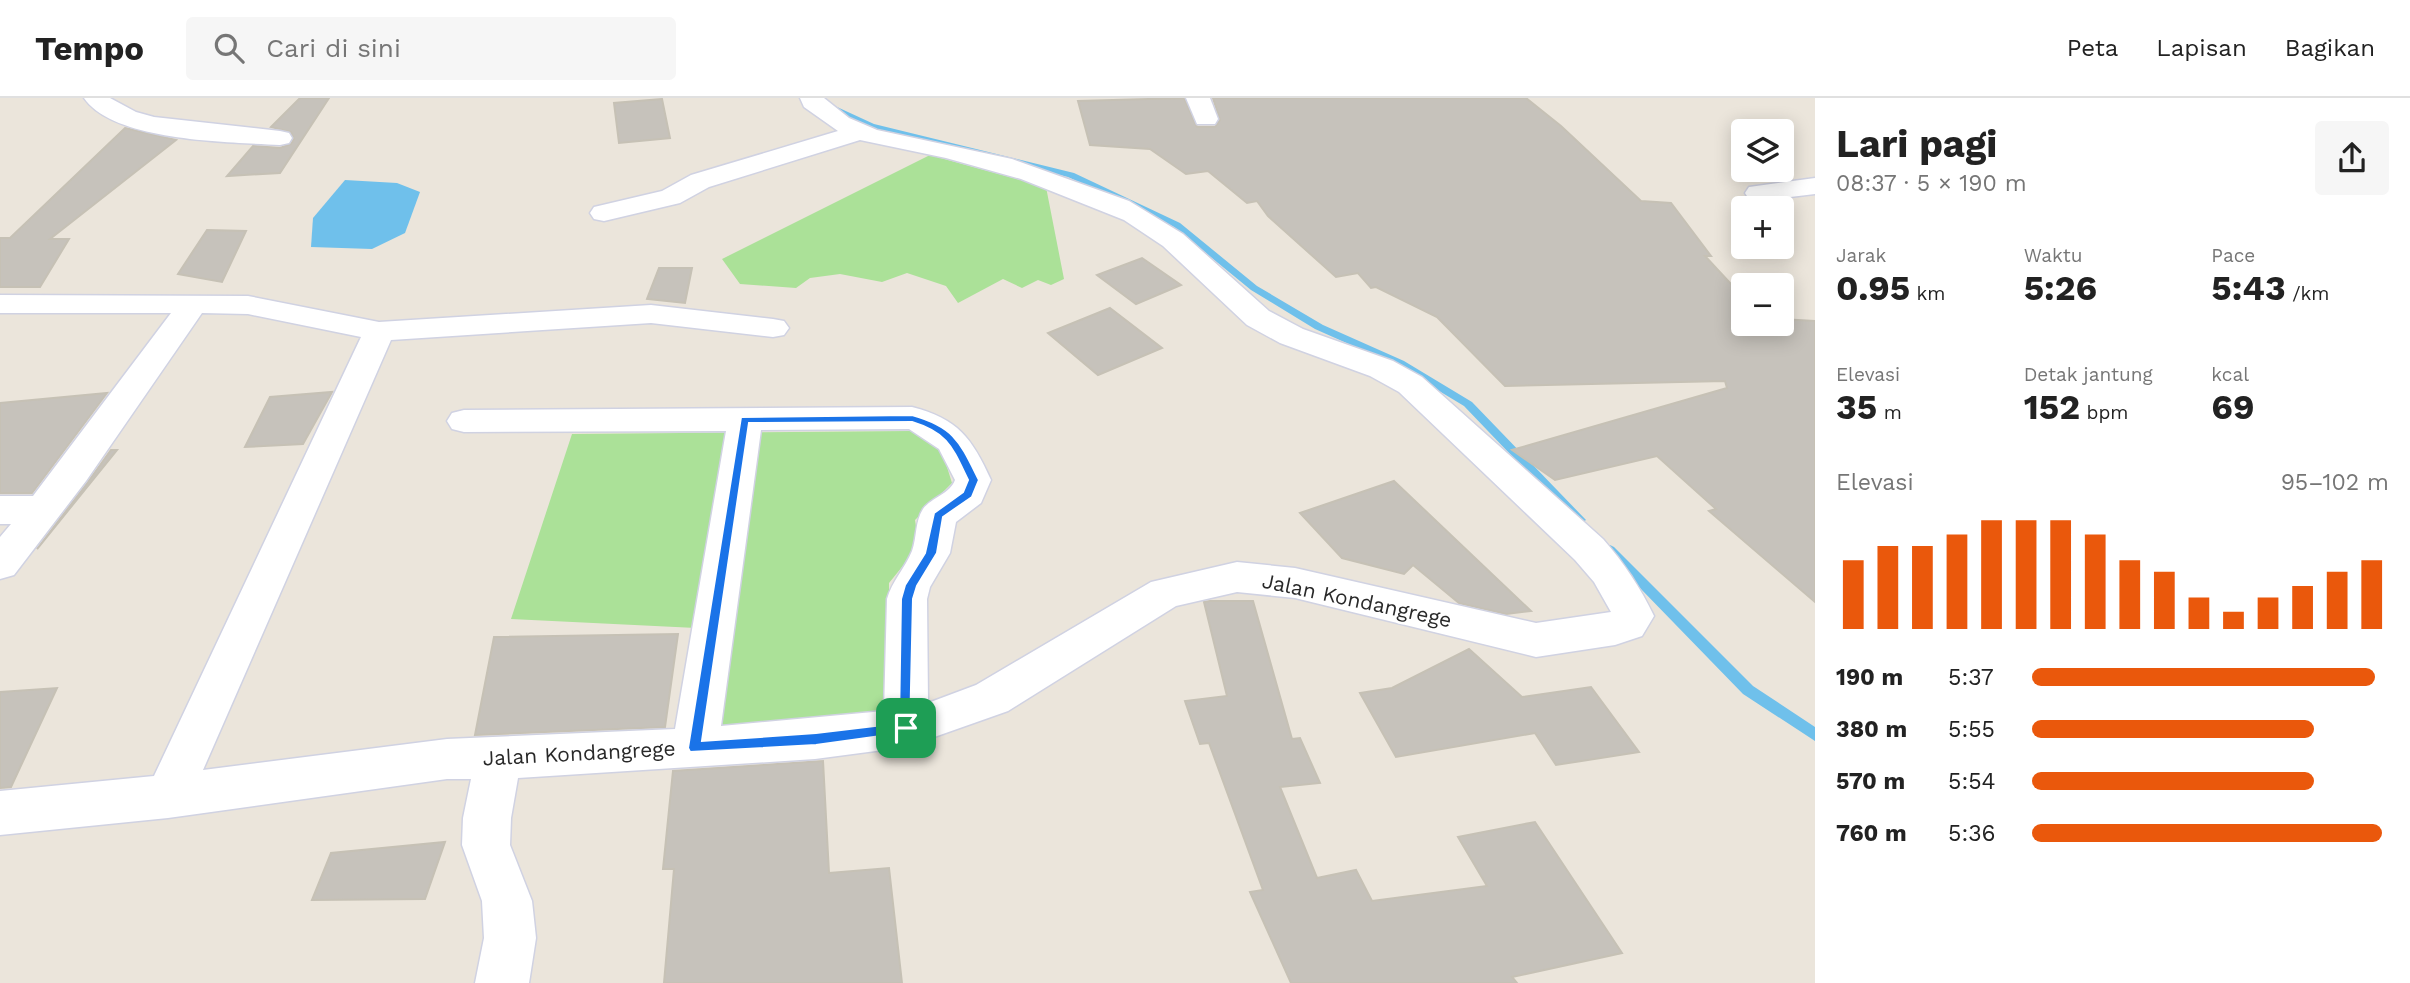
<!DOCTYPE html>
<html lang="id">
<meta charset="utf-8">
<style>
:root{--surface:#fff;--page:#f6f6f6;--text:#222;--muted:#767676;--line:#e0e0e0;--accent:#ea580c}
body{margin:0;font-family:"Work Sans",sans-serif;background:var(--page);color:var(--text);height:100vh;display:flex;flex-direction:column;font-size:26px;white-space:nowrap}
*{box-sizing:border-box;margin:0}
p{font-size:23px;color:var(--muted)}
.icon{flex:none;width:38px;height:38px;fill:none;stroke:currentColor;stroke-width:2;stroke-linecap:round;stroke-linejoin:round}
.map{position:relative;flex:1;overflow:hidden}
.details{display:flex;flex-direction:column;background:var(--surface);width:595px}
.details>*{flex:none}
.fabs{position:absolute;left:1731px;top:21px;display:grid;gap:14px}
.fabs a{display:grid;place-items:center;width:63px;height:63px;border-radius:7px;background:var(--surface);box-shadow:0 4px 18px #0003;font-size:35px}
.pin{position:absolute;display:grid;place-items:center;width:60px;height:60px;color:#fff;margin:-30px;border-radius:14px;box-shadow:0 4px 10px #0006}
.round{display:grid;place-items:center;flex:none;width:74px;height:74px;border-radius:7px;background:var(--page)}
.summary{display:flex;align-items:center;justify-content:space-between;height:119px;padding:0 21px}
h1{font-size:38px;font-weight:700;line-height:52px}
.stats{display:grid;grid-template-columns:repeat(3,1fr);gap:10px;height:119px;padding:7px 21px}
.stats div{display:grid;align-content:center}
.stats b{font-size:35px;font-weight:700}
.stats small{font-size:19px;font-weight:400}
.stats p{font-size:19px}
.chart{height:196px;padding:14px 21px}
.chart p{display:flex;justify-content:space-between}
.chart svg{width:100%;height:126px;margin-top:7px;stroke:var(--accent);stroke-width:6}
ul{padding:0 21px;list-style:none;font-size:23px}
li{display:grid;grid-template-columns:112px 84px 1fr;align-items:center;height:52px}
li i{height:18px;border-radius:9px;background:var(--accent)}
header{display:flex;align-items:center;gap:42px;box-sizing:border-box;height:98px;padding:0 35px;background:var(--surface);border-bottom:2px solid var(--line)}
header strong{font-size:33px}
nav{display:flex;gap:38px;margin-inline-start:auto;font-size:24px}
.search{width:490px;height:63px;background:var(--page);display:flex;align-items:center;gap:18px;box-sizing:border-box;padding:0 24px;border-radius:7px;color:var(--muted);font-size:26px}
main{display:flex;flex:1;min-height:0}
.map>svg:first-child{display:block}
.green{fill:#abe198}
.water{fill:#6fc0eb}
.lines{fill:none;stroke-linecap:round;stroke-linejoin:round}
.stream{fill:#6fc0eb;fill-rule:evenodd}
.building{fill:#c6c2bb;stroke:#c6c1b5;stroke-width:2}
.minor-casing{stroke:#d0d2e2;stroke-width:3}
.minor{fill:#fff;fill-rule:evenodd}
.route{fill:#1a73e8;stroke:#fff;stroke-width:2;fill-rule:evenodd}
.labels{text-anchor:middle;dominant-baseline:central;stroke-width:5;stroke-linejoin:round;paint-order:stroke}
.street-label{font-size:21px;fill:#292929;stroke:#fff}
</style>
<header>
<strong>Tempo</strong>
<div class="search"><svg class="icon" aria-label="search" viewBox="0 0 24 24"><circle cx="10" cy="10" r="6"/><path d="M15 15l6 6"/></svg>Cari di sini</div>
<nav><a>Peta</a><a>Lapisan</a><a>Bagikan</a></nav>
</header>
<main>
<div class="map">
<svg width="1815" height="885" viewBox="0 0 1815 885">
<rect width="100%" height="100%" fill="#ebe5db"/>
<!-- green -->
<g class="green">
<path d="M 930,57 L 1046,89 L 1064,181 L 1051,187 L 1038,182 L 1022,190 L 1003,181 L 958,205 L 946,188 L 907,175 L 882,184 L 840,176 L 810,180 L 796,190 L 740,186 L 722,161 Z"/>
<path d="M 911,333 L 942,353 L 952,385 L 915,422 L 919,448 L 889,485 L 889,612 L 701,631 L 696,530 L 511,521 L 572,336 Z"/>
</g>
<!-- water -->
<path class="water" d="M 345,82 L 397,85 L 420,94 L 405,135 L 372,151 L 311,149 L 313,120 Z"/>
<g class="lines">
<!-- stream -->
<g class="stream">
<path d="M 818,0 L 826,0 L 824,3 L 874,26 L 1074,75 L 1180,125 L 1257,188 L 1323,227 L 1404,263 L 1472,304 L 1586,422 L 1580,426 L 1576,425 L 1464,308 L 1396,267 L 1315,231 L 1251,192 L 1174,129 L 1068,79 L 868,30 L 817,6 Z"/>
<path d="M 1610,447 L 1614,449 L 1753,588 L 1815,629 L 1815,643 L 1743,596 L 1606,455 L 1604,452 L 1606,449 Z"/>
</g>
</g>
<!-- building -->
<g class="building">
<path d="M 300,0 L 329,0 L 280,75 L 227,78 L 253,48 L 280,50 L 291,46 L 294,41 L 291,34 L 271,29 Z"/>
<path d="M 1184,0 L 1197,29 L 1215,29 L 1220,22 L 1213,0 L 1526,0 L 1561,28 L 1641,103 L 1671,105 L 1711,158 L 1705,158 L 1743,199 L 1743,226 L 1782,226 L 1782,221 L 1815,223 L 1815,504 L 1709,413 L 1716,411 L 1657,358 L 1555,382 L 1512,352 L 1727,290 L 1725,283 L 1505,288 L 1437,219 L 1376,189 L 1371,190 L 1358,175 L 1336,179 L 1268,118 L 1257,103 L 1247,105 L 1208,73 L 1186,76 L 1150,51 L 1090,47 L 1078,3 Z"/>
<path d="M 662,1 L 670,40 L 619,45 L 614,5 Z"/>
<path d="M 125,30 L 176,42 L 50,141 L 69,141 L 40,189 L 0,189 L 0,140 L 10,140 Z"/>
<path d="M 207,132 L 246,133 L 222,184 L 178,176 Z"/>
<path d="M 1142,160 L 1181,187 L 1136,206 L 1097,177 Z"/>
<path d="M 659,170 L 692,170 L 685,205 L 647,201 Z"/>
<path d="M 1110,210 L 1162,250 L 1098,277 L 1048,235 Z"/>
<path d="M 332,294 L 303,346 L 245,349 L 270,299 Z"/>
<path d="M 107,295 L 32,395 L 0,395 L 0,305 Z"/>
<path d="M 111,352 L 117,352 L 37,451 L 88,384 Z"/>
<path d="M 1394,383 L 1531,513 L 1506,516 L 1459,505 L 1413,467 L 1404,476 L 1342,460 L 1300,415 Z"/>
<path d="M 1210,503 L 1253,503 L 1292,641 L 1300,640 L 1320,685 L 1280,689 L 1317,780 L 1356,772 L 1372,803 L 1487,788 L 1458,739 L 1535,724 L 1622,855 L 1512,879 L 1517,885 L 1291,885 L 1250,794 L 1263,792 L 1209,645 L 1200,646 L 1185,603 L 1227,598 L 1204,504 Z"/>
<path d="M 678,536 L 665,629 L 475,637 L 494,539 Z"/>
<path d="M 1469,551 L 1522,599 L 1591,589 L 1639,654 L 1556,667 L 1535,635 L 1396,659 L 1360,595 L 1392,590 Z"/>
<path d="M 57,590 L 11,689 L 0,690 L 0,594 Z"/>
<path d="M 823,663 L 829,775 L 889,770 L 902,885 L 664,885 L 674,771 L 663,771 L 673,673 Z"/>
<path d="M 445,744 L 425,801 L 312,802 L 331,755 Z"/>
</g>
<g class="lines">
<defs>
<g id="minor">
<path d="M 84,0 L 110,0 L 136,14 L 154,19 L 280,33 L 289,35 L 292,40 L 289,45 L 280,47 C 231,44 114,44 84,0 Z"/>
<path d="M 800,0 L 824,0 L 849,20 L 877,32 L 1012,61 L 1129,103 L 1183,136 L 1269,213 L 1303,231 L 1393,263 L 1422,279 L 1603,441 C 1624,465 1640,489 1654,518 L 1642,538 L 1615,547 L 1536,559 L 1295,500 L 1237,494 L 1176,508 L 1008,613 L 906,649 L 815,661 L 518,680 L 511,720 L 510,747 L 532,803 L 536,840 L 529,885 L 475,885 L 484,840 L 482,803 L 462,747 L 463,720 L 471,681 L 447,681 L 168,720 L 0,737 L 0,693 L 154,678 L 361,239 L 248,216 L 202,215 L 86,383 L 14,477 L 0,481 L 0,439 L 11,426 L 0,426 L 0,398 L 33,398 L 171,215 L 0,215 L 0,197 L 248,198 L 379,224 L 651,207 L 773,221 L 784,223 L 789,230 L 784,237 L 773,239 L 651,225 L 391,242 L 203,672 L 447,641 L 675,631 L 726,333 L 464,334 L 452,331 L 447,323 L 452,315 L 464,312 L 912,309 C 958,321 972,340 991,382 L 981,405 L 956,424 L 950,455 L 930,489 L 927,501 L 928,605 L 976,587 L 1151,484 L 1237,464 L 1295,470 L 1536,525 L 1611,514 L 1594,484 L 1575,462 L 1399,294 L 1370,278 L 1280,245 L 1247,227 L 1163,148 L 1124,122 L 1021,81 L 946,60 L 860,42 L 709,89 L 680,105 L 604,123 L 594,121 L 590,115 L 594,109 L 662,93 L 691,77 L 838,33 L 804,9 ZM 909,331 L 939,351 L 955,382 C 950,396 932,399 923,411 C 915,423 917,439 912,453 C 905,470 892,483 887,501 L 884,613 L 721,628 L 761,332 Z"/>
<path d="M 1186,0 L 1210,0 L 1218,21 L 1215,26 L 1197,26 Z"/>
<path d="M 1815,80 L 1815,96 L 1758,103 L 1749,101 L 1745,95 L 1749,89 Z"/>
</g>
</defs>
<!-- minor casing -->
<use href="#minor" class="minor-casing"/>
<!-- minor -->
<use href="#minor" class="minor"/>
</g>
<!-- route -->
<path class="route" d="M 912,317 C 955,329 960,344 979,382 L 972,399 L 943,419 L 937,455 L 917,488 L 913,501 L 910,634 L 816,647 L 690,654 L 688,650 L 741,319 ZM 912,324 C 948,335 952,349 968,382 L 963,394 L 934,415 L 925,455 L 905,487 L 901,501 L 899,625 L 816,635 L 702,643 L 749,325 Z"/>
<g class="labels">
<!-- street labels -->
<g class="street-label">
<text transform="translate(1357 502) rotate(12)">Jalan Kondangrege</text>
<text transform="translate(579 655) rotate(-3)">Jalan Kondangrege</text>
</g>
</g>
</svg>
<div class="fabs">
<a><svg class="icon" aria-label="layers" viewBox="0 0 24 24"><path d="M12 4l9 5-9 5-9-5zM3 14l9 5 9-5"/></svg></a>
<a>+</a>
<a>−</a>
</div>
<div class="pin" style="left:906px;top:630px;background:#1e9e55"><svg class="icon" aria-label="arrive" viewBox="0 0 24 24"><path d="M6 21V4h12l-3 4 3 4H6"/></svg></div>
</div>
<section class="details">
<div class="summary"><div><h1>Lari pagi</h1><p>08:37 · 5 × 190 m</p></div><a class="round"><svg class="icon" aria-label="share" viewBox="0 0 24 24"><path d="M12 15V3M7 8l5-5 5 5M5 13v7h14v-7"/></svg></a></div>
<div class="stats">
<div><p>Jarak</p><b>0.95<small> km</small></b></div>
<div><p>Waktu</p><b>5:26</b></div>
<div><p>Pace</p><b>5:43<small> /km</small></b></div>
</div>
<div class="stats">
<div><p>Elevasi</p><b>35<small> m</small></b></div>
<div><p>Detak jantung</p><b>152<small> bpm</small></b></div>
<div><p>kcal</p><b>69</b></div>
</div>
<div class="chart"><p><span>Elevasi</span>95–102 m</p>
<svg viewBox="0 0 160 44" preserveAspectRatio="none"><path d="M5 44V20M15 44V15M25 44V15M35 44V11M45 44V6M55 44V6M65 44V6M75 44V11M85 44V20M95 44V24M105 44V33M115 44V38M125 44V33M135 44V29M145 44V24M155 44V20"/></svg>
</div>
<ul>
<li><b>190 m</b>5:37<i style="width:96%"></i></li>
<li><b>380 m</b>5:55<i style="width:79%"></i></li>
<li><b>570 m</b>5:54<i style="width:79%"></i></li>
<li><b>760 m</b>5:36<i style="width:98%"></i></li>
</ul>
</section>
</main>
